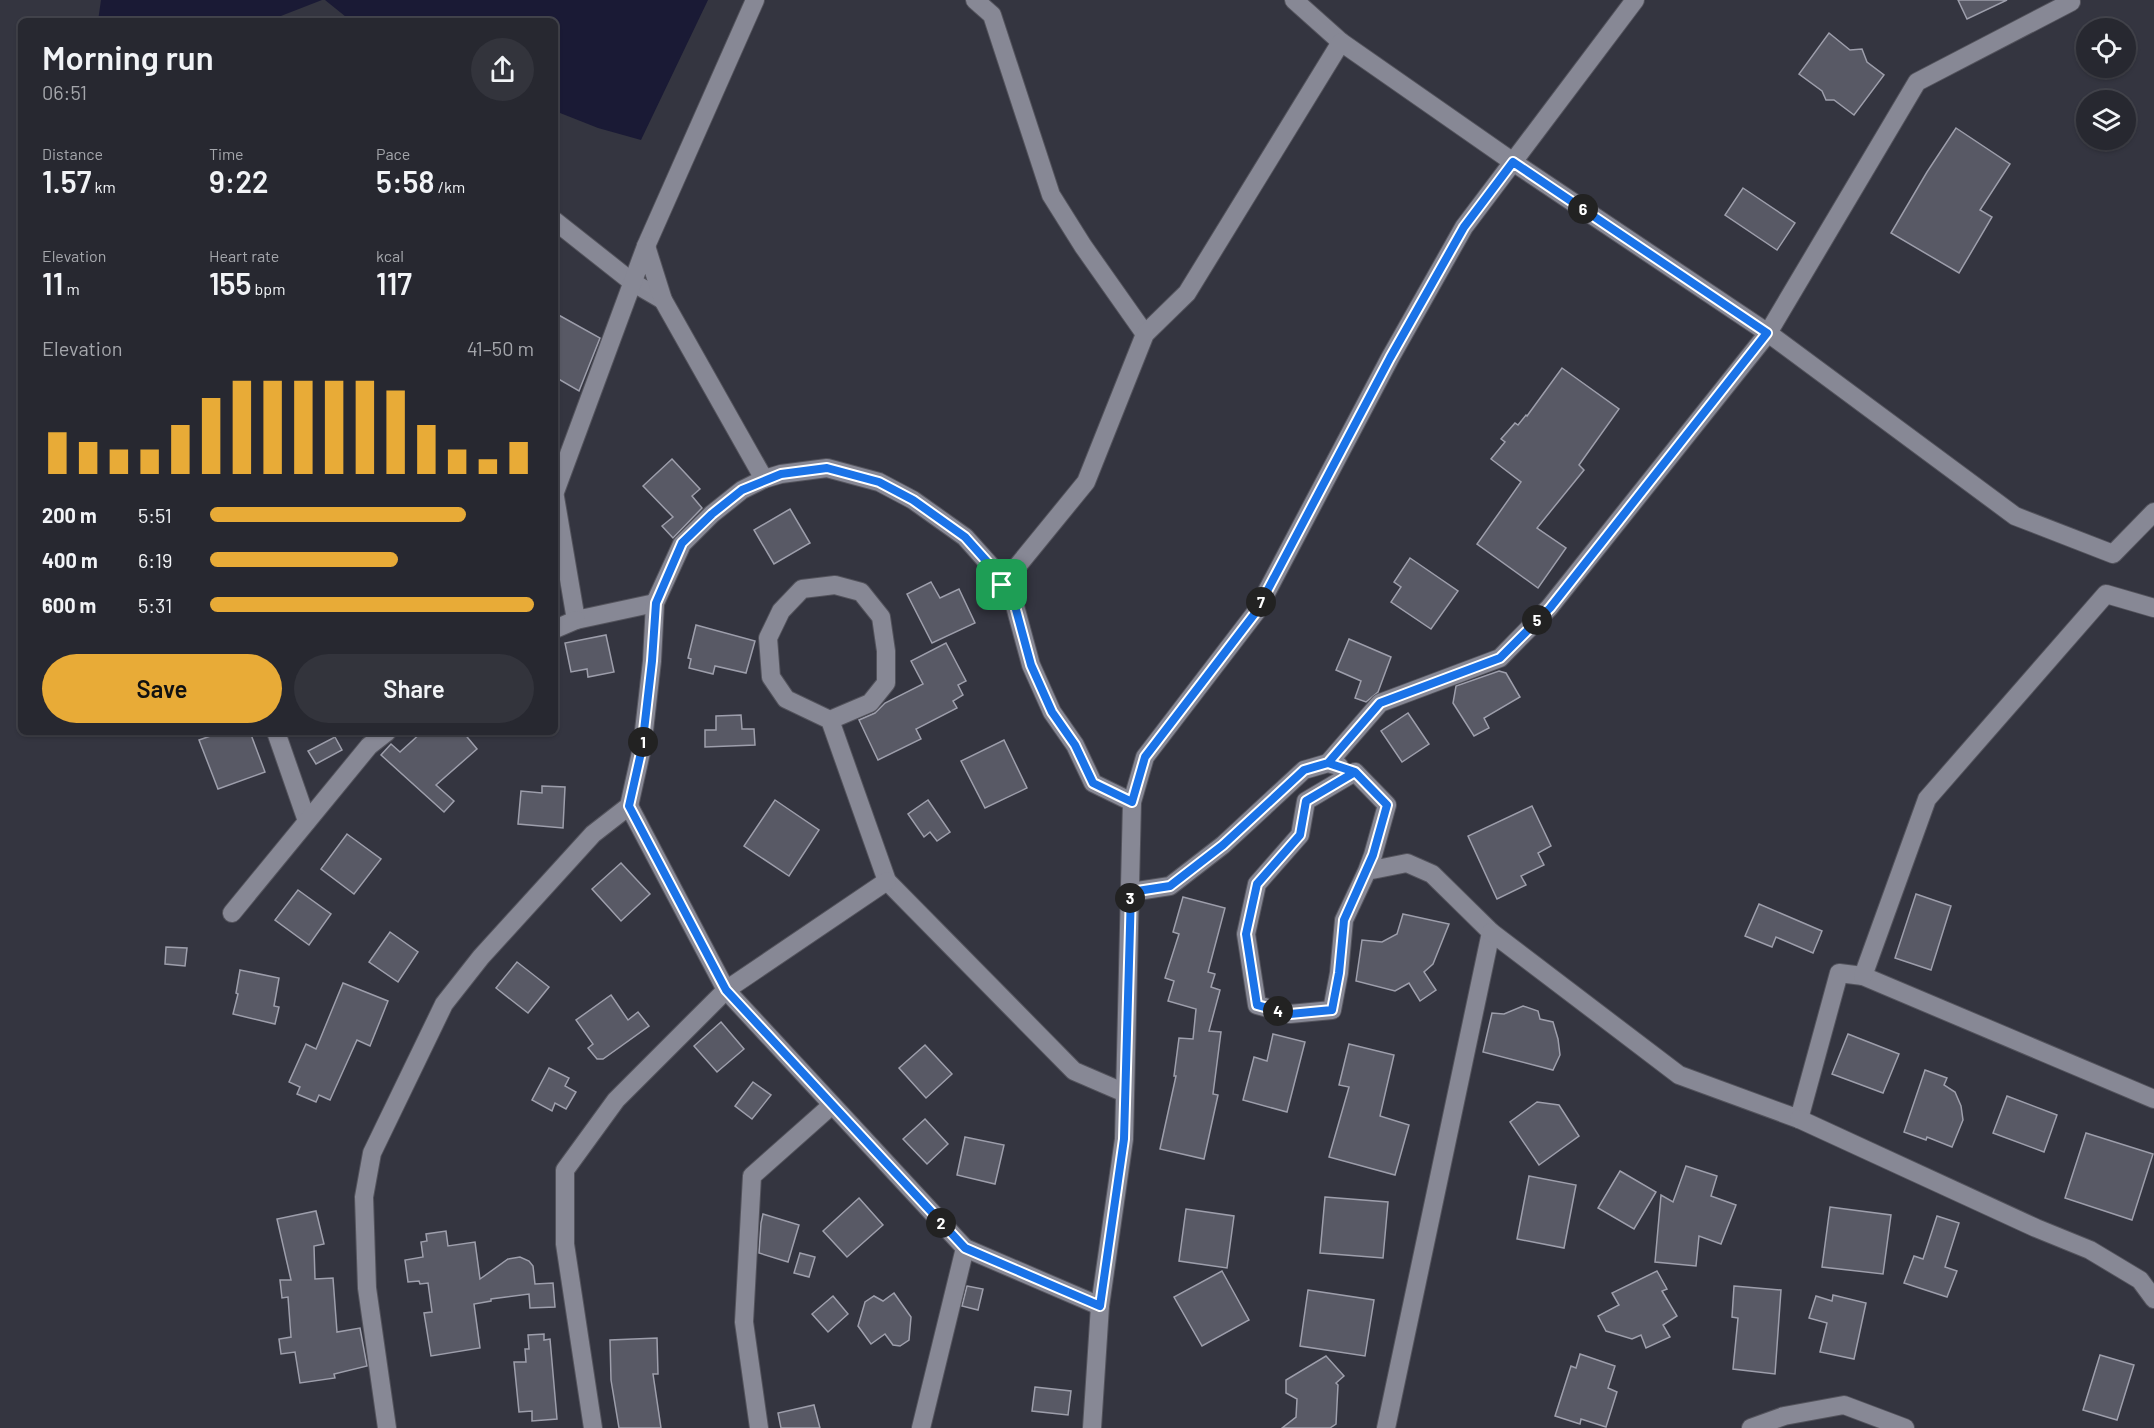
<!DOCTYPE html>
<meta charset="utf-8">
<style>
:root{--surface:#272830;--page:#33343c;--text:#f1f3f6;--muted:#a4a6ab;--line:#43444c;--accent:#e8ab37}
body{margin:0;font-family:Barlow,sans-serif;background:var(--page);color:var(--text);height:100vh;display:flex;flex-direction:column;font-size:22px;white-space:nowrap}
*{box-sizing:border-box;margin:0}
p{font-size:20px;color:var(--muted)}
.icon{flex:none;width:33px;height:33px;fill:none;stroke:currentColor;stroke-width:2;stroke-linecap:round;stroke-linejoin:round}
.map{position:relative;flex:1;overflow:hidden}
.drawer{position:absolute;left:18px;top:18px;width:540px;height:717px;display:flex;flex-direction:column;background:var(--surface);border-radius:9px;box-shadow:0 2px 4px #0004,0 0 0 2px var(--line)}
.drawer>*{flex:none}
.buttons{position:absolute;left:2076px;top:18px;display:grid;gap:12px}
.buttons a{display:grid;place-items:center;width:60px;height:60px;border-radius:50%;background:var(--surface);box-shadow:0 2px 4px #0004,0 0 0 2px var(--line);font-size:30px}
.pin{position:absolute;display:grid;place-items:center;width:51px;height:51px;color:#fff;margin:-26px;border-radius:12px;box-shadow:0 3px 9px #0006}
.km{position:absolute;width:30px;height:30px;margin:-15px;border-radius:50%;background:#222;color:#fff;font-size:16px;line-height:30px;text-align:center}
.round{display:grid;place-items:center;flex:none;width:63px;height:63px;border-radius:32px;background:var(--page)}
.head{display:flex;align-items:center;justify-content:space-between;height:102px;padding:0 24px}
h1{font-size:33px;font-weight:600;line-height:45px}
.stats{display:grid;grid-template-columns:repeat(3,1fr);gap:9px;height:102px;padding:6px 24px}
.stats div{display:grid;align-content:center}
.stats b{font-size:30px;font-weight:600}
.stats small{font-size:16px;font-weight:400}
.stats p{font-size:16px}
.chart{height:168px;padding:12px 24px}
.chart p{display:flex;justify-content:space-between}
.chart svg{width:100%;height:108px;margin-top:6px;stroke:var(--accent);stroke-width:6}
.primary-button{display:flex;gap:12px;margin-top:auto;padding:12px 24px}
.primary-button a{flex:1;height:69px;border-radius:36px;background:var(--accent);color:#111;font-size:24px;font-weight:600;line-height:69px;text-align:center}
.primary-button a+a{background:var(--page);color:var(--text)}
ul{padding:0 24px;list-style:none;font-size:20px}
li{display:grid;grid-template-columns:96px 72px 1fr;align-items:center;height:45px}
li i{height:15px;border-radius:8px;background:var(--accent)}
.map>svg:first-child{display:block}
.water{fill:#1a1a35}
.building{fill:#585965;stroke:#9d9eab;stroke-width:1.5}
.lines{fill:none;stroke-linecap:round;stroke-linejoin:round}
.street-casing{stroke:#53535c;stroke-width:20}
.secondary-casing{stroke:#53535c;stroke-width:20}
.street{stroke:#878895;stroke-width:18}
.secondary{stroke:#878895;stroke-width:18}
.route-casing{stroke:#fff;stroke-width:12}
.route{stroke:#1a73e8;stroke-width:8}
</style>
<div class="map">
<svg width="2154" height="1428" viewBox="0 0 2154 1428">
<rect width="100%" height="100%" fill="#343540"/>
<!-- water -->
<g class="water">
<path d="M 101,0 L 322,0 L 268,21 L 98,21 Z"/>
<path d="M 325,0 L 708,0 L 641,140 L 598,128 L 555,111 L 555,21 L 351,21 Z"/>
</g>
<!-- building -->
<g class="building">
<path d="M 1958,0 L 2007,0 L 1967,19 Z"/>
<path d="M 1829,33 L 1850,50 L 1862,49 L 1867,62 L 1884,75 L 1854,115 L 1834,100 L 1826,100 L 1822,91 L 1799,74 Z"/>
<path d="M 1956,128 L 2010,164 L 1980,210 L 1992,217 L 1959,273 L 1891,233 L 1927,172 Z"/>
<path d="M 1743,188 L 1795,223 L 1777,250 L 1725,215 Z"/>
<path d="M 555,313 L 600,338 L 579,391 L 555,377 Z"/>
<path d="M 1562,368 L 1619,409 L 1579,465 L 1584,470 L 1537,528 L 1566,548 L 1538,588 L 1477,544 L 1521,482 L 1491,459 L 1505,442 L 1501,439 L 1515,423 L 1518,425 L 1526,415 L 1527,416 Z"/>
<path d="M 672,459 L 700,489 L 692,496 L 702,508 L 673,538 L 662,526 L 673,517 L 643,486 Z"/>
<path d="M 790,509 L 810,543 L 774,564 L 754,530 Z"/>
<path d="M 1410,558 L 1458,591 L 1431,629 L 1391,602 L 1401,587 L 1394,582 Z"/>
<path d="M 931,582 L 940,598 L 959,589 L 975,623 L 932,643 L 907,594 Z"/>
<path d="M 696,625 L 755,641 L 746,673 L 715,666 L 713,674 L 689,668 L 691,659 L 688,658 Z"/>
<path d="M 606,635 L 614,672 L 588,677 L 587,669 L 571,672 L 565,643 Z"/>
<path d="M 1349,639 L 1391,657 L 1378,692 L 1366,702 L 1355,698 L 1361,681 L 1336,670 Z"/>
<path d="M 946,643 L 966,681 L 958,685 L 963,695 L 953,701 L 957,708 L 916,729 L 921,739 L 878,760 L 859,720 L 875,713 L 885,703 L 923,684 L 911,661 Z"/>
<path d="M 1499,671 L 1506,673 L 1520,697 L 1484,718 L 1489,728 L 1474,736 L 1453,703 L 1456,686 Z"/>
<path d="M 1408,713 L 1429,744 L 1402,762 L 1381,731 Z"/>
<path d="M 741,715 L 742,729 L 754,729 L 755,745 L 705,747 L 705,730 L 716,730 L 716,716 Z"/>
<path d="M 222,732 L 250,732 L 265,772 L 218,789 L 199,740 Z"/>
<path d="M 422,732 L 463,732 L 477,749 L 436,785 L 454,801 L 444,812 L 381,755 L 391,744 L 400,752 Z"/>
<path d="M 335,737 L 342,750 L 316,764 L 308,751 Z"/>
<path d="M 1004,740 L 1027,788 L 985,808 L 961,761 Z"/>
<path d="M 542,786 L 565,787 L 563,828 L 518,824 L 521,791 L 542,793 Z"/>
<path d="M 775,800 L 819,830 L 789,876 L 744,846 Z"/>
<path d="M 928,800 L 950,832 L 937,841 L 930,832 L 924,837 L 908,814 Z"/>
<path d="M 1532,806 L 1551,846 L 1538,853 L 1544,865 L 1521,876 L 1526,885 L 1497,899 L 1468,836 Z"/>
<path d="M 347,834 L 381,859 L 354,894 L 321,869 Z"/>
<path d="M 621,863 L 650,894 L 621,921 L 592,889 Z"/>
<path d="M 298,890 L 331,914 L 309,945 L 275,920 Z"/>
<path d="M 1916,894 L 1951,906 L 1931,970 L 1895,958 Z"/>
<path d="M 1183,897 L 1225,908 L 1208,972 L 1215,974 L 1211,987 L 1220,990 L 1209,1031 L 1221,1032 L 1213,1094 L 1218,1095 L 1204,1159 L 1160,1149 L 1176,1076 L 1174,1076 L 1179,1038 L 1193,1039 L 1196,1009 L 1168,1001 L 1174,981 L 1165,978 L 1179,934 L 1173,932 Z"/>
<path d="M 1759,904 L 1822,931 L 1813,953 L 1776,937 L 1772,947 L 1745,936 Z"/>
<path d="M 1403,914 L 1449,924 L 1433,964 L 1424,972 L 1436,990 L 1420,1001 L 1409,983 L 1395,991 L 1356,981 L 1362,940 L 1382,942 L 1397,934 Z"/>
<path d="M 390,932 L 418,952 L 398,982 L 369,962 Z"/>
<path d="M 166,947 L 187,948 L 185,966 L 165,964 Z"/>
<path d="M 517,962 L 549,987 L 528,1013 L 496,988 Z"/>
<path d="M 240,970 L 279,978 L 274,1006 L 279,1007 L 275,1024 L 233,1014 L 238,994 L 236,993 Z"/>
<path d="M 343,983 L 388,1001 L 370,1046 L 357,1040 L 330,1100 L 319,1095 L 316,1102 L 297,1094 L 300,1087 L 289,1082 L 306,1044 L 316,1049 Z"/>
<path d="M 611,995 L 628,1020 L 638,1012 L 649,1026 L 603,1059 L 597,1059 L 588,1048 L 593,1044 L 576,1020 Z"/>
<path d="M 1523,1006 L 1538,1011 L 1540,1019 L 1553,1022 L 1558,1039 L 1560,1055 L 1553,1070 L 1483,1052 L 1492,1013 L 1504,1014 Z"/>
<path d="M 721,1022 L 744,1049 L 717,1072 L 694,1046 Z"/>
<path d="M 1273,1034 L 1305,1042 L 1287,1112 L 1243,1100 L 1254,1057 L 1267,1061 Z"/>
<path d="M 1848,1034 L 1899,1054 L 1883,1093 L 1832,1074 Z"/>
<path d="M 1349,1044 L 1394,1055 L 1380,1116 L 1409,1125 L 1395,1175 L 1329,1157 L 1349,1087 L 1339,1085 Z"/>
<path d="M 925,1045 L 952,1074 L 926,1098 L 899,1068 Z"/>
<path d="M 549,1068 L 569,1078 L 565,1086 L 576,1092 L 566,1109 L 555,1103 L 552,1111 L 532,1100 Z"/>
<path d="M 1925,1070 L 1947,1078 L 1944,1085 L 1955,1092 L 1961,1106 L 1963,1120 L 1952,1147 L 1927,1137 L 1926,1140 L 1904,1132 Z"/>
<path d="M 753,1082 L 771,1095 L 752,1119 L 735,1106 Z"/>
<path d="M 2007,1096 L 2057,1115 L 2044,1152 L 1993,1133 Z"/>
<path d="M 1537,1102 L 1559,1105 L 1579,1136 L 1539,1165 L 1510,1122 Z"/>
<path d="M 925,1119 L 948,1144 L 927,1164 L 903,1139 Z"/>
<path d="M 2086,1133 L 2153,1154 L 2132,1220 L 2065,1198 Z"/>
<path d="M 965,1137 L 1004,1145 L 995,1184 L 957,1175 Z"/>
<path d="M 1686,1166 L 1717,1176 L 1711,1196 L 1736,1205 L 1721,1244 L 1699,1236 L 1696,1266 L 1655,1262 L 1661,1195 L 1673,1202 Z"/>
<path d="M 1620,1171 L 1656,1192 L 1634,1229 L 1598,1208 Z"/>
<path d="M 1529,1176 L 1576,1185 L 1564,1248 L 1517,1239 Z"/>
<path d="M 1325,1197 L 1388,1202 L 1383,1258 L 1320,1253 Z"/>
<path d="M 859,1198 L 883,1225 L 847,1257 L 823,1231 Z"/>
<path d="M 1830,1207 L 1891,1215 L 1883,1274 L 1822,1267 Z"/>
<path d="M 1186,1209 L 1234,1216 L 1227,1268 L 1179,1261 Z"/>
<path d="M 316,1211 L 324,1244 L 314,1246 L 315,1279 L 333,1278 L 337,1332 L 360,1328 L 367,1366 L 334,1374 L 335,1378 L 300,1383 L 295,1352 L 281,1354 L 279,1339 L 291,1337 L 288,1297 L 282,1298 L 280,1280 L 291,1280 L 277,1219 Z"/>
<path d="M 763,1214 L 799,1225 L 788,1262 L 759,1253 L 761,1223 Z"/>
<path d="M 1937,1216 L 1959,1223 L 1945,1267 L 1957,1271 L 1947,1297 L 1904,1283 L 1914,1256 L 1923,1259 Z"/>
<path d="M 446,1231 L 448,1246 L 475,1242 L 480,1279 L 508,1259 L 520,1257 L 529,1261 L 533,1266 L 535,1284 L 553,1283 L 555,1307 L 530,1308 L 529,1294 L 491,1299 L 491,1301 L 474,1304 L 480,1348 L 431,1356 L 424,1313 L 432,1312 L 428,1283 L 420,1284 L 419,1281 L 408,1282 L 405,1260 L 423,1257 L 421,1242 L 427,1241 L 426,1234 Z"/>
<path d="M 800,1253 L 815,1257 L 809,1277 L 794,1273 Z"/>
<path d="M 1222,1271 L 1249,1320 L 1202,1346 L 1174,1297 Z"/>
<path d="M 1657,1271 L 1667,1289 L 1662,1291 L 1677,1316 L 1663,1325 L 1670,1337 L 1646,1348 L 1641,1335 L 1632,1339 L 1606,1331 L 1598,1316 L 1619,1305 L 1612,1293 Z"/>
<path d="M 967,1286 L 983,1289 L 978,1310 L 962,1306 Z"/>
<path d="M 1734,1286 L 1781,1290 L 1775,1374 L 1733,1369 L 1738,1318 L 1732,1317 Z"/>
<path d="M 1308,1290 L 1374,1300 L 1365,1356 L 1300,1346 Z"/>
<path d="M 894,1293 L 911,1317 L 909,1340 L 900,1346 L 893,1345 L 885,1334 L 871,1344 L 858,1326 L 865,1302 L 874,1296 L 883,1301 Z"/>
<path d="M 1833,1295 L 1866,1303 L 1854,1359 L 1820,1352 L 1827,1323 L 1809,1318 L 1816,1296 L 1832,1301 Z"/>
<path d="M 833,1296 L 848,1314 L 828,1332 L 812,1314 Z"/>
<path d="M 544,1334 L 544,1340 L 550,1339 L 557,1419 L 532,1421 L 532,1411 L 519,1412 L 514,1362 L 526,1362 L 525,1349 L 529,1349 L 528,1335 Z"/>
<path d="M 657,1338 L 658,1374 L 653,1374 L 661,1428 L 619,1428 L 611,1380 L 610,1340 Z"/>
<path d="M 1580,1354 L 1615,1366 L 1608,1388 L 1617,1392 L 1606,1427 L 1581,1419 L 1580,1424 L 1555,1416 L 1571,1366 L 1576,1368 Z"/>
<path d="M 2100,1355 L 2134,1365 L 2117,1420 L 2083,1410 Z"/>
<path d="M 1326,1356 L 1344,1376 L 1336,1383 L 1338,1385 L 1336,1424 L 1330,1428 L 1282,1428 L 1296,1417 L 1297,1399 L 1286,1393 L 1286,1380 Z"/>
<path d="M 1035,1387 L 1071,1391 L 1068,1415 L 1032,1411 Z"/>
<path d="M 814,1405 L 820,1428 L 781,1428 L 778,1413 Z"/>
</g>
<g class="lines">
<defs>
<g id="street">
<path d="M 975,0 L 992,15 L 1051,195 L 1083,246 L 1145,334"/>
<path d="M 1294,0 L 1341,42"/>
<path d="M 2071,2 L 1917,82 L 1768,333 L 2015,516 L 2113,554 L 2154,512"/>
<path d="M 555,221 L 632,282 L 663,300"/>
<path d="M 646,246 L 755,0"/>
<path d="M 555,492 L 646,246 L 663,300 L 764,479"/>
<path d="M 555,497 L 576,620 L 655,603"/>
<path d="M 1002,585 L 1086,482 L 1145,334 L 1187,293 L 1341,42 L 1513,162 L 1768,333 L 1549,608 L 1500,658 L 1380,703 L 1328,763"/>
<path d="M 555,629 L 576,620"/>
<path d="M 830,720 L 786,699 L 771,677 L 768,638 L 781,611 L 802,589 L 835,585 L 861,592 L 881,617 L 886,651 L 886,683 L 870,703 L 830,720 L 887,881 L 1074,1071 L 1125,1093"/>
<path d="M 276,732 L 307,821"/>
<path d="M 1367,871 L 1373,855 L 1387,805 L 1355,772 L 1306,801 L 1300,835 L 1257,884 L 1246,934 L 1257,1005 L 1290,1014 L 1332,1010 L 1339,973 L 1344,920 L 1367,871 L 1407,863 L 1432,874 L 1491,932 L 1386,1428"/>
<path d="M 887,881 L 726,990 L 965,1248 L 1100,1306"/>
<path d="M 1131,892 L 1170,886 L 1223,845 L 1304,770 L 1328,763 L 1339,766"/>
<path d="M 232,913 L 369,746 L 387,732"/>
<path d="M 1491,932 L 1679,1075 L 1799,1119 L 1839,973 L 1863,976 L 2154,1099"/>
<path d="M 1863,976 L 1927,799 L 2106,594 L 2154,608"/>
<path d="M 1799,1119 L 2036,1228 L 2090,1250 L 2140,1280 L 2154,1299"/>
<path d="M 387,1428 L 367,1288 L 364,1197 L 372,1153 L 444,1004 L 481,957 L 593,834 L 629,806 L 642,748 L 652,661 L 655,603 L 682,544 L 712,514 L 742,490 L 764,479 L 781,474 L 827,468 L 879,482 L 913,500 L 965,537 L 990,565 L 1015,606 L 1031,665 L 1052,712 L 1075,745 L 1093,783 L 1132,802"/>
<path d="M 593,1428 L 565,1244 L 565,1170 L 616,1100 L 726,990 L 629,806"/>
<path d="M 759,1428 L 744,1322 L 752,1176 L 832,1105"/>
<path d="M 921,1428 L 965,1248"/>
<path d="M 1751,1428 L 1784,1416 L 1844,1405 L 1905,1428"/>
</g>
<path id="secondary" d="M 1092,1428 L 1100,1306 L 1124,1139 L 1132,802 L 1145,757 L 1256,612 L 1390,358 L 1464,227 L 1635,0"/>
</defs>
<!-- street casing -->
<use href="#street" class="street-casing"/>
<!-- secondary casing -->
<use href="#secondary" class="secondary-casing"/>
<!-- street -->
<use href="#street" class="street"/>
<!-- secondary -->
<use href="#secondary" class="secondary"/>
</g>
<g class="lines">
<defs>
<path id="route" d="M 1002,585 L 990,565 L 965,537 L 913,500 L 879,482 L 827,468 L 781,474 L 742,490 L 712,514 L 682,543 L 656,603 L 652,661 L 642,748 L 629,806 L 726,990 L 965,1248 L 1100,1306 L 1124,1139 L 1131,892 L 1170,886 L 1223,845 L 1304,770 L 1328,763 L 1355,772 L 1387,805 L 1373,855 L 1344,920 L 1339,973 L 1332,1010 L 1290,1014 L 1257,1005 L 1246,934 L 1257,884 L 1300,835 L 1306,801 L 1355,772 L 1328,763 L 1380,703 L 1500,658 L 1550,608 L 1767,333 L 1513,162 L 1464,227 L 1390,358 L 1256,612 L 1145,757 L 1132,802 L 1093,783 L 1075,745 L 1052,712 L 1031,665 L 1015,606 L 1002,585"/>
</defs>
<!-- route casing -->
<use href="#route" class="route-casing"/>
<!-- route -->
<use href="#route" class="route"/>
</g>
</svg>
<div class="buttons">
<a><svg class="icon" aria-label="locate" viewBox="0 0 24 24"><circle cx="12" cy="12" r="6"/><path d="M12 2v4M12 18v4M2 12h4M18 12h4"/></svg></a>
<a><svg class="icon" aria-label="layers" viewBox="0 0 24 24"><path d="M12 4l9 5-9 5-9-5zM3 14l9 5 9-5"/></svg></a>
</div>
<div class="pin" style="left:1002px;top:585px;background:#1e9e55"><svg class="icon" aria-label="arrive" viewBox="0 0 24 24"><path d="M6 21V4h12l-3 4 3 4H6"/></svg></div>
<b class="km" style="left:643px;top:742px">1</b>
<b class="km" style="left:941px;top:1223px">2</b>
<b class="km" style="left:1130px;top:898px">3</b>
<b class="km" style="left:1278px;top:1011px">4</b>
<b class="km" style="left:1537px;top:620px">5</b>
<b class="km" style="left:1583px;top:209px">6</b>
<b class="km" style="left:1261px;top:602px">7</b>
<section class="drawer">
<div class="head"><div><h1>Morning run</h1><p>06:51</p></div><a class="round"><svg class="icon" aria-label="share" viewBox="0 0 24 24"><path d="M12 15V3M7 8l5-5 5 5M5 13v7h14v-7"/></svg></a></div>
<div class="stats">
<div><p>Distance</p><b>1.57<small> km</small></b></div>
<div><p>Time</p><b>9:22</b></div>
<div><p>Pace</p><b>5:58<small> /km</small></b></div>
</div>
<div class="stats">
<div><p>Elevation</p><b>11<small> m</small></b></div>
<div><p>Heart rate</p><b>155<small> bpm</small></b></div>
<div><p>kcal</p><b>117</b></div>
</div>
<div class="chart"><p><span>Elevation</span>41–50 m</p>
<svg viewBox="0 0 160 44" preserveAspectRatio="none"><path d="M5 44V27M15 44V31M25 44V34M35 44V34M45 44V24M55 44V13M65 44V6M75 44V6M85 44V6M95 44V6M105 44V6M115 44V10M125 44V24M135 44V34M145 44V38M155 44V31"/></svg>
</div>
<ul>
<li><b>200 m</b>5:51<i style="width:79%"></i></li>
<li><b>400 m</b>6:19<i style="width:58%"></i></li>
<li><b>600 m</b>5:31<i style="width:100%"></i></li>
</ul>
<div class="primary-button"><a>Save</a><a>Share</a></div>
</section>
</div>
